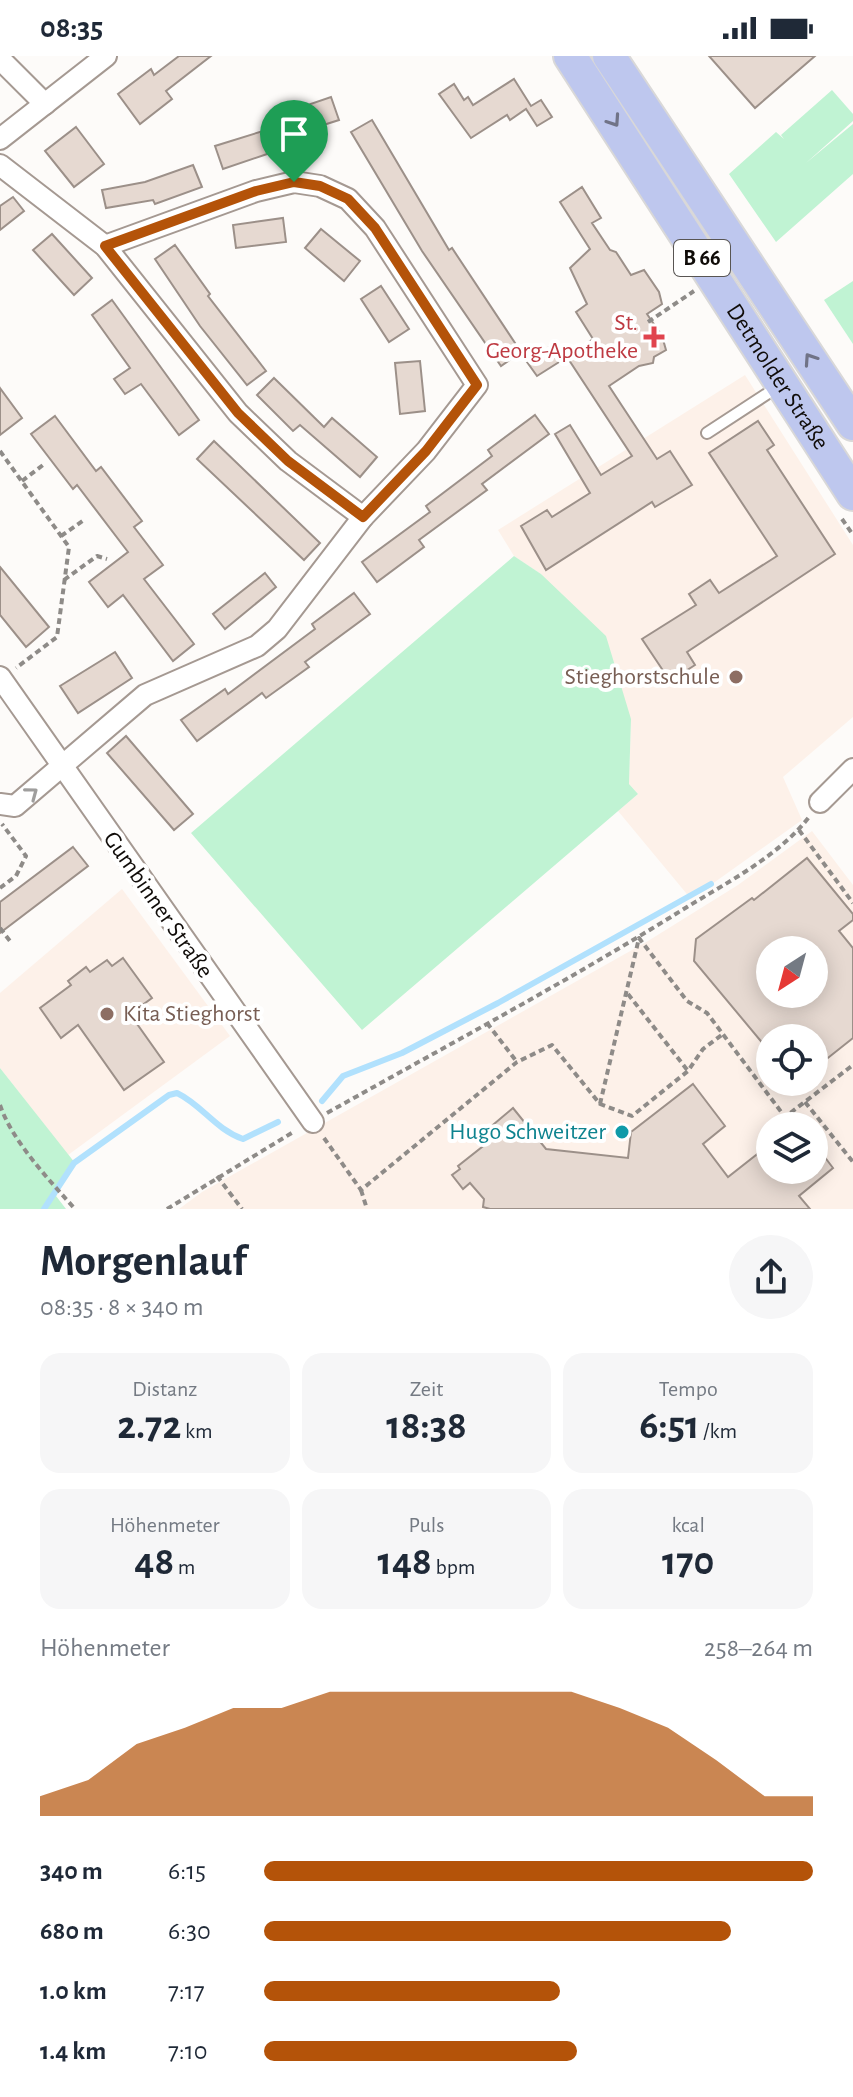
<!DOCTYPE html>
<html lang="de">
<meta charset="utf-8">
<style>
:root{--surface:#fff;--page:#f6f6f7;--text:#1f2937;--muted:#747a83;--accent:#b45309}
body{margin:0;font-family:"Alegreya Sans",sans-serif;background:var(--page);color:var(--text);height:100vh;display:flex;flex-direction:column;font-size:30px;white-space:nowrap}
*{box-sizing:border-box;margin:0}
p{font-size:26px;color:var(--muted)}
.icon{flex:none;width:44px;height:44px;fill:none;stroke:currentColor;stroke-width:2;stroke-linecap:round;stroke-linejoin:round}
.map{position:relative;height:1153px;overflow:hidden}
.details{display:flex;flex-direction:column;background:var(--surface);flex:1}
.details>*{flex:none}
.needle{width:52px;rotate:216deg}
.tools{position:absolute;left:756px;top:880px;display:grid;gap:16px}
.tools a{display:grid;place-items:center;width:72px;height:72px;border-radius:50%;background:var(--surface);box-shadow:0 4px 20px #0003;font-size:40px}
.pin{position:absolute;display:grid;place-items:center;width:68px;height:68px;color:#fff;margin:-82px -34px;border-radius:50% 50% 50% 0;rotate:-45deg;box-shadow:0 0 8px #0007}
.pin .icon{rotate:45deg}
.round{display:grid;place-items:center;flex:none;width:84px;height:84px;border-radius:42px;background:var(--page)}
.head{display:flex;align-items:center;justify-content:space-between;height:136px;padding:0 40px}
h1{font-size:44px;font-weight:600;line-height:60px}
.metrics{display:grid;grid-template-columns:repeat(3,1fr);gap:12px;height:136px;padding:8px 40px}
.metrics div{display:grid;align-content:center;border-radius:20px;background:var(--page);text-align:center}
.metrics b{font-size:40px;font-weight:600}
.metrics small{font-size:22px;font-weight:400}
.metrics p{font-size:22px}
.chart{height:224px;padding:16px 40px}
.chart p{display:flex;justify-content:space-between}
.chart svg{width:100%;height:144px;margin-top:8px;fill:var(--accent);opacity:.7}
ul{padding:0 40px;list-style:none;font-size:26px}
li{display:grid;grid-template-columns:128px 96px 1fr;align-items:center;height:60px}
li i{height:20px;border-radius:10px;background:var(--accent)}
.status{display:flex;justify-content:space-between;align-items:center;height:56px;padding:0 40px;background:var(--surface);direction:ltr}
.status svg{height:22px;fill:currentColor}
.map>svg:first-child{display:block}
.built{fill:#fdf1e9;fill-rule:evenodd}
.green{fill:#c0f3d3}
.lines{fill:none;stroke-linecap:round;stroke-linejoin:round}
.stream{stroke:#b1e1fd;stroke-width:6}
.building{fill:#e6d9d1;stroke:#9c9089;stroke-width:2;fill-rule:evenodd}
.service-casing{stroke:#a59992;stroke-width:14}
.minor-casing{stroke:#a59992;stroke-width:24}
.primary-casing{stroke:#d9d8d8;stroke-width:36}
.path{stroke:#8e8b88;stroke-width:4;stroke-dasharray:6 4;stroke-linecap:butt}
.service{stroke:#fff;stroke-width:10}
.minor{stroke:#fff;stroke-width:20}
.primary{stroke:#bec7ee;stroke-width:32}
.oneway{stroke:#707387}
.oneway2{stroke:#9f9e9d}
.route-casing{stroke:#fff;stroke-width:16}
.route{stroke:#b45309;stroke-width:10}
.health-dot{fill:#e0444e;stroke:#fff;stroke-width:3}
.education-dot{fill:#8d6e63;stroke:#fff;stroke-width:3}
.culture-dot{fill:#0f9aa8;stroke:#fff;stroke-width:3}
.labels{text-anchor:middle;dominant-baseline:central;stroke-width:8;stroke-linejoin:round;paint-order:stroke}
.shield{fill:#fff;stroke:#585553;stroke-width:2}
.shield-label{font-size:22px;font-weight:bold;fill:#100c09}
.health-label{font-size:24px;fill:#be3a42;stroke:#fff;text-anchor:end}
.street-label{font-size:24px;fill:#100c09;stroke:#fff}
.education-label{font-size:24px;fill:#785e54;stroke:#fff;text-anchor:end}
.culture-label{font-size:24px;fill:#0d838f;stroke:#fff;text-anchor:end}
</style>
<div class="status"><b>08:35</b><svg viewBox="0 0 49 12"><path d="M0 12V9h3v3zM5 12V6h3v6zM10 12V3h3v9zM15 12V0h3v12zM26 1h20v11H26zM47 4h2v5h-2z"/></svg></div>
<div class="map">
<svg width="853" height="1153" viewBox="0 0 853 1153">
<rect width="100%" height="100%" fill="#fdfbf9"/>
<!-- built -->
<g class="built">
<path d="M 745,319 L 853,489 L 853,661 L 783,721 L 802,764 L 691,843 L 618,755 L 638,738 L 629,728 L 631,663 L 541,518 L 514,500 L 498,474 Z"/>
<path d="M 812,775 L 853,829 L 853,1153 L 179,1153 L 202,1136 L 648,885 L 738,829 ZM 770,894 L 814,894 L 814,938 L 770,938 ZM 770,982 L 814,982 L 814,1026 L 770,1026 ZM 770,1070 L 814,1070 L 814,1114 L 770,1114 Z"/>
<path d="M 122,833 L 230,980 L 68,1099 L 0,1012 L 0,937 Z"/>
</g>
<!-- green -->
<g class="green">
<path d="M 832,34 L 853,58 L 853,65 L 806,107 L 853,68 L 853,118 L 776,186 L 729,118 L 776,76 L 784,83 L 781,79 Z"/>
<path d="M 853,225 L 853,288 L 824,244 Z"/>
<path d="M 514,500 L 541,518 L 606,580 L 631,663 L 629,728 L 638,738 L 362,974 L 191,777 Z"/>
<path d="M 0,1012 L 75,1107 L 56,1140 L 66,1153 L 0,1153 Z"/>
</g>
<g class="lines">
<!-- stream -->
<g class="stream">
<path d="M 322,1045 L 343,1020 L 402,997 L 498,947 L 711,828"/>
<path d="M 44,1153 L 74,1107 L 169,1039 L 177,1037 C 202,1049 215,1073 243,1083 L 278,1066"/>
</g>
</g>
<!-- building -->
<g class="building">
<path d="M 179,0 L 211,0 L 166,35 L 172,43 L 140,68 L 118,38 L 151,13 L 154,19 Z"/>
<path d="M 709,0 L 815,0 L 755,52 Z"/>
<path d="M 514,23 L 531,50 L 541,44 L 552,61 L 537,70 L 526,53 L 510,64 L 507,59 L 471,82 L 439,38 L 454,28 L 464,44 L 468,41 L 473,49 Z"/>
<path d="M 331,41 L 339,64 L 292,79 L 284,57 Z"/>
<path d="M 372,64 L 449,194 L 452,192 L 521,296 L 501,310 L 422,195 L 351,76 Z"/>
<path d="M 76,71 L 104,108 L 74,131 L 45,95 Z"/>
<path d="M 263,75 L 270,97 L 223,113 L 215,90 Z"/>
<path d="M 193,109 L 202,131 L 155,148 L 153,144 L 106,152 L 102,134 L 145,126 Z"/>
<path d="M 582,131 L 601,162 L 592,167 L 610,194 L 616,196 L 631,219 L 644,214 L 659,236 L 662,248 L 647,258 L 662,280 L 666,294 L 654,301 L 653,307 L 639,310 L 609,330 L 657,403 L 670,395 L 692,429 L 655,451 L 652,446 L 546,514 L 521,470 L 547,454 L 552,461 L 590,437 L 555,378 L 570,369 L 601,419 L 632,400 L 567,301 L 593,283 L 576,256 L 587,248 L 570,212 L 590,193 L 560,146 Z"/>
<path d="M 13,141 L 24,155 L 0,174 L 0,150 Z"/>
<path d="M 283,162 L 286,186 L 236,192 L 233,169 Z"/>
<path d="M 321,173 L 360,205 L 344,225 L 305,192 Z"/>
<path d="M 52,178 L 92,222 L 74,239 L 33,194 Z"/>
<path d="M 175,189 L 210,238 L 208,240 L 266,315 L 247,329 L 200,270 L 155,203 Z"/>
<path d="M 381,230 L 409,273 L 389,286 L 361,243 Z"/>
<path d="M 112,244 L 199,364 L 179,379 L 141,328 L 125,338 L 114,323 L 130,312 L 92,259 Z"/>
<path d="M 557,286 L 567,301 L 537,320 L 527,306 Z"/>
<path d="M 420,305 L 425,355 L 400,358 L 395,307 Z"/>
<path d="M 274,322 L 324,371 L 332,362 L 377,401 L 360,421 L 300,369 L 293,375 L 257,339 Z"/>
<path d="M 0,332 L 22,362 L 0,379 Z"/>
<path d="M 535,359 L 549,378 L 482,428 L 487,434 L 419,484 L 424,491 L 377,526 L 362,506 L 430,456 L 426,450 L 492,400 L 488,394 Z"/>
<path d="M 55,360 L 96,415 L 101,411 L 142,465 L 134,471 L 163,509 L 144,523 L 194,588 L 173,605 L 123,539 L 108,551 L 89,526 L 128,496 L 77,429 L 73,433 L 31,378 Z"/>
<path d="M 758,365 L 774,389 L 767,394 L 835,498 L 687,596 L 695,609 L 670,625 L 642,583 L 696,549 L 689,538 L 710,524 L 719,537 L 777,500 L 709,397 Z"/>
<path d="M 214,385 L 320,487 L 304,504 L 197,403 Z"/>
<path d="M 0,511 L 49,571 L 26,591 L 0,559 Z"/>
<path d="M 265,517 L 276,531 L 225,573 L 213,558 Z"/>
<path d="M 354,537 L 370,558 L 305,606 L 309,611 L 266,642 L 262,637 L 197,685 L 181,664 L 225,633 L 228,638 L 315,573 L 312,568 Z"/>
<path d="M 115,596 L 132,622 L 78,657 L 60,630 Z"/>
<path d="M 126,680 L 193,758 L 174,774 L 107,697 Z"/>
<path d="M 73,791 L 88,810 L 0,877 L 0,846 Z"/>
<path d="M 807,802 L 853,858 L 853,864 L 839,875 L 853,892 L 853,982 L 814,1013 L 814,982 L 770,982 L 770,996 L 694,905 L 696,883 L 752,842 L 754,844 ZM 770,894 L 814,894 L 814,938 L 770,938 Z"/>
<path d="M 123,902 L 152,942 L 130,958 L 164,1006 L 124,1034 L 78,969 L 61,982 L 40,952 L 71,929 L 68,925 L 86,911 L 90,916 L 107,904 L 112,910 Z"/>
<path d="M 693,1028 L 725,1070 L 703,1088 L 728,1121 L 770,1088 L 770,1114 L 814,1114 L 814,1087 L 833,1112 L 799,1140 L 810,1153 L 490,1153 L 483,1151 L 484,1143 L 470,1127 L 463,1133 L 452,1119 L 460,1113 L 458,1110 L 487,1087 L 481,1079 L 513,1052 L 546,1093 L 628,1102 L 631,1076 Z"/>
</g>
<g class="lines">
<defs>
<path id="service" d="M 707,377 L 779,330"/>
<g id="minor">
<path d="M 0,3 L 45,48"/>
<path d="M 0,83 L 106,0"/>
<path d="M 0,109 L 105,190 L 238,357 L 288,405 L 363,461"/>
<path d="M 0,621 L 313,1066"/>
<path d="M 820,746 L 853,713"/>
<path d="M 0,748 L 15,750 L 145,639 L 257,590 L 277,573 L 363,461 L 426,395 L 477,329 L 375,172 L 348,143 L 320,130 L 294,126 L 256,135 L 105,190"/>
</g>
<g id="primary">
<path id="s1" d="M 570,0 L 853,438"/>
<path d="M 609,0 L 853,368"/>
</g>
</defs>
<!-- service casing -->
<use href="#service" class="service-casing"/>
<!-- minor casing -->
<use href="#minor" class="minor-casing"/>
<!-- primary casing -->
<use href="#primary" class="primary-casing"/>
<!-- path -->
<g class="path">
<path d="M 648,266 L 694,235"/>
<path d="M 0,395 L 69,491 L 57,581 L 16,612"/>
<path d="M 22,425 L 43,409"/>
<path d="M 842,463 L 853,479"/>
<path d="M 61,480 L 84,464"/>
<path d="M 64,524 L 97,500 L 107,503"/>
<path d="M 799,774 L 853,847"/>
<path d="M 0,832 L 16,820 L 26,800 L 2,768"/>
<path d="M 0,872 L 10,885"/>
<path d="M 628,938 L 688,1015"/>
<path d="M 487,967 L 517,1006"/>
<path d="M 805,1046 L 853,1106"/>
<path d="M 600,1048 L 639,882 L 687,945 L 707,957 L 785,1061 L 853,1009"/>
<path d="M 0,1049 C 12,1085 50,1125 75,1153"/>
<path d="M 327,1057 C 448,989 570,924 687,851 C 728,826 780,799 809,761"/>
<path d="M 324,1082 L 361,1134 L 517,1006 L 552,989 L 600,1048 L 632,1060 L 688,1015 L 703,993 L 723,978"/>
<path d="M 217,1120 L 242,1153"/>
<path d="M 361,1134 L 367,1153"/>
<path d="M 167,1153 L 295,1075"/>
</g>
<!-- service -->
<use href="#service" class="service"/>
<!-- minor -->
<use href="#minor" class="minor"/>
<!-- primary -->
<use href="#primary" class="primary"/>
</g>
<!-- one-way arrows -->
<defs><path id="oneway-chevron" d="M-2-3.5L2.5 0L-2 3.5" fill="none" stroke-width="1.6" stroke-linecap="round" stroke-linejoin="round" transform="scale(2)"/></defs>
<g class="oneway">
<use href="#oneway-chevron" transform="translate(614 65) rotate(56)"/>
<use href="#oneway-chevron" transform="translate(810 303) rotate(-124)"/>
</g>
<use class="oneway2" href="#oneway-chevron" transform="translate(32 737) rotate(-37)"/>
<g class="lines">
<defs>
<path id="route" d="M 294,126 L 320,130 L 348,143 L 375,172 L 477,329 L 426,395 L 363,461 L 288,405 L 238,357 L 105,190 L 256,135 Z"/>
</defs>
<!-- route casing -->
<use href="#route" class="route-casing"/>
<!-- route -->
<use href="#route" class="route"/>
</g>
<!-- markers -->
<path class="health-dot" d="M650 269h8v8h8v8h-8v8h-8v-8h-8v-8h8z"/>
<g class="education-dot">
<circle cx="736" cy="621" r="8"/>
<circle cx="107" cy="958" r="8"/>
</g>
<circle class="culture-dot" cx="622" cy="1076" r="8"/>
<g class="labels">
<!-- shield labels -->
<rect class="shield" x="674" y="184" width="56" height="36" rx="6"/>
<g class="shield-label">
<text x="702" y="202">B 66</text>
</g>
<!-- health labels -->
<g class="health-label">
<text x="638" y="267">St.<tspan x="638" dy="28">Georg-Apotheke</tspan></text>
</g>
<!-- street labels -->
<g class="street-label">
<text stroke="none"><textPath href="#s1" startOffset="382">Detmolder Straße</textPath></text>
<text transform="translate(158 849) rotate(55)">Gumbinner Straße</text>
</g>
<!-- education labels -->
<g class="education-label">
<text x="720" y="621">Stieghorstschule</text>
<text x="123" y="958" text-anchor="start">Kita Stieghorst</text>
</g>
<!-- culture labels -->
<g class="culture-label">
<text x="606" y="1076">Hugo Schweitzer</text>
</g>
</g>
</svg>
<div class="tools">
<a><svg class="needle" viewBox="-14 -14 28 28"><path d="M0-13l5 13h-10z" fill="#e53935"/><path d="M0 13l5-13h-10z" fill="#747a83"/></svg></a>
<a><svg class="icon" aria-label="locate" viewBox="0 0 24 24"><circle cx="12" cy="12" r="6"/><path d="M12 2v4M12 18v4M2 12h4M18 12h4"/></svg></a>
<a><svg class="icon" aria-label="layers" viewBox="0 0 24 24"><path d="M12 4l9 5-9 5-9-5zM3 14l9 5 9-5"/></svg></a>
</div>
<div class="pin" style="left:294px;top:126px;background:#1e9e55"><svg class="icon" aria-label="arrive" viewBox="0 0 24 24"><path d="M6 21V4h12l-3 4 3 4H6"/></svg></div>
</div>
<section class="details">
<div class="head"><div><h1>Morgenlauf</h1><p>08:35 · 8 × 340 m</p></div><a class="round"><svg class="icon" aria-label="share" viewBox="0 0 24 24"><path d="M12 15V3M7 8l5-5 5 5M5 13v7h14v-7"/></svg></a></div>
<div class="metrics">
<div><p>Distanz</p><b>2.72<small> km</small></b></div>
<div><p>Zeit</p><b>18:38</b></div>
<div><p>Tempo</p><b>6:51<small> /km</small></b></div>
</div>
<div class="metrics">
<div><p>Höhenmeter</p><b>48<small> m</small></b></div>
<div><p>Puls</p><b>148<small> bpm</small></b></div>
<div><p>kcal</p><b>170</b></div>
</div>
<div class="chart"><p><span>Höhenmeter</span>258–264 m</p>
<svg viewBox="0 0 160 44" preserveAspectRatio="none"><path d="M0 44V38L10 33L20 22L30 17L40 11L50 11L60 6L70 6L80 6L90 6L100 6L110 6L120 11L130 17L140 27L150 38L160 38V44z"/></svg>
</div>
<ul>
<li><b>340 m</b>6:15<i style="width:100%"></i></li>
<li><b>680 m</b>6:30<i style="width:85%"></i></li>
<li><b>1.0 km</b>7:17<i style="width:54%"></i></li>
<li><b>1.4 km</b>7:10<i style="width:57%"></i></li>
</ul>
</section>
